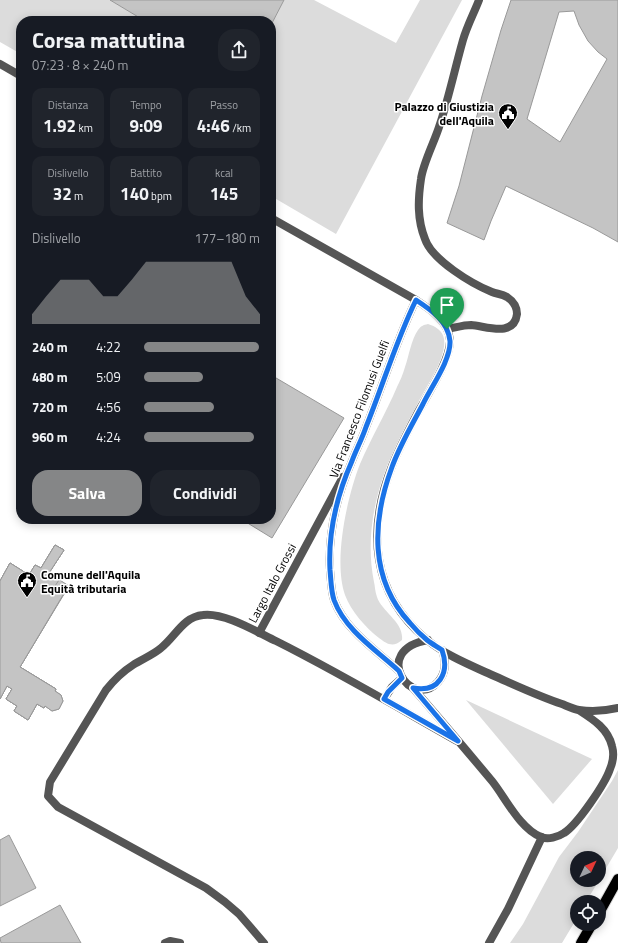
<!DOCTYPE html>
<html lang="it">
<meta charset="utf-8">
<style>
:root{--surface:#171b24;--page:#20242c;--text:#f1f3f6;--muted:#9ea1a6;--accent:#858687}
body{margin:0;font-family:"Titillium Web",sans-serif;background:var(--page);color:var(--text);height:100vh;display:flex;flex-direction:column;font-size:15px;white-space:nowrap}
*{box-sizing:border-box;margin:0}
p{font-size:13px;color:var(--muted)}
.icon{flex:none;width:22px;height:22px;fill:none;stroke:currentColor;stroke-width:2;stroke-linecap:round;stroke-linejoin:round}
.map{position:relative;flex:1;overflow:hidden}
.side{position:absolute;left:16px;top:16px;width:260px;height:508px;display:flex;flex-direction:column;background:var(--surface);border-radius:16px;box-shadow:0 2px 10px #0003}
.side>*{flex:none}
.needle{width:26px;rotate:46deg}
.buttons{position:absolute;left:570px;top:851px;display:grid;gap:8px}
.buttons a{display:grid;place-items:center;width:36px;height:36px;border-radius:50%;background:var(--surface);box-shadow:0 2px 10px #0003;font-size:20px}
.pin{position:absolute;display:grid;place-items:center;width:34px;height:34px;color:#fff;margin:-41px -17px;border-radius:50% 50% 50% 0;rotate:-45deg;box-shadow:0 0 4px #0007}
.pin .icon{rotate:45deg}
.round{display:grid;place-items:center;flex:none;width:42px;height:42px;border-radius:16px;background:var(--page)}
.headline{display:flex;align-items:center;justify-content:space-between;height:68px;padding:0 16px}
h1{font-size:22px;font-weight:700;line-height:30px}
.stats{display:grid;grid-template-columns:repeat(3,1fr);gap:6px;height:68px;padding:4px 16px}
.stats div{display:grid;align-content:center;border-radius:10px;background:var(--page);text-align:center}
.stats b{font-size:17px;font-weight:700}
.stats small{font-size:11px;font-weight:400}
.stats p{font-size:11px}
.chart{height:112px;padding:8px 16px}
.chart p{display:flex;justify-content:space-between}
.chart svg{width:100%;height:72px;margin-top:4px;fill:var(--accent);opacity:.7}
.cta{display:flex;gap:8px;margin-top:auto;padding:8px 16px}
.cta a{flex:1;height:46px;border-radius:16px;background:var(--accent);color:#fff;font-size:16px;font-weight:700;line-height:46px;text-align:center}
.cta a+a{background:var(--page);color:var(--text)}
ul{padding:0 16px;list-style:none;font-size:13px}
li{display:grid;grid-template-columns:64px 48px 1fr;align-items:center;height:30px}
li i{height:10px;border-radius:5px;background:var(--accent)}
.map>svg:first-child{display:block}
.green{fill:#dcdcdc;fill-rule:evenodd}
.building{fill:#c4c4c4;stroke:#999;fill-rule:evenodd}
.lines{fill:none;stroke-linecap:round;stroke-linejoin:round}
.primary-casing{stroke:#dbdbdb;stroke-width:12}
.service{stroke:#555;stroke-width:8}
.minor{stroke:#555;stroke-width:8}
.primary{stroke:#000;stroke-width:10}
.route-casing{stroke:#fff;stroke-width:8}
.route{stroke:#1a73e8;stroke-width:5}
.labels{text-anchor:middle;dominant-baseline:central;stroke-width:3;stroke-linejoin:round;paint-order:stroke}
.poi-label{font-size:12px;font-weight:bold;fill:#000;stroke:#fff;text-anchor:end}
.street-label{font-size:12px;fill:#000;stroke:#fff}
</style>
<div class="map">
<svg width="618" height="943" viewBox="0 0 618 943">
<rect width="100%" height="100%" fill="#fff"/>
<!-- green -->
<g class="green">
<path d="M 0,0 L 110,0 L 145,21 L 21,21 L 21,54 L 0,42 Z"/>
<path d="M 284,0 L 314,0 L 396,43 L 420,0 L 462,0 L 336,234 L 271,196 L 271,25 Z"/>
<path d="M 428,324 C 435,326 443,331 444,339 C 447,357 426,387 418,403 C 407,423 396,444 387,466 C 373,503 366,542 374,582 C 375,586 375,592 377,597 C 382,612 404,622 402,640 C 393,648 387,644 379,638 C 365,627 351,611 345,595 C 333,561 347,497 360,464 C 371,438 386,413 397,387 C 400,381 403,374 405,367 C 409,356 411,340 418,330 C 421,326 423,325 428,324 Z"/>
<path d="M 466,700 L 592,759 L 553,804 Z"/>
<path d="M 618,770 L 618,848 L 586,902 L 577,902 L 577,918 L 562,943 L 510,943 L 523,924 L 559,857 L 578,832 L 612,781 ZM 577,858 L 599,858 L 599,880 L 577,880 Z"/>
</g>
<!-- building -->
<g class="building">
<path d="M 110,0 L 284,0 L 271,25 L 271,21 L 145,21 Z"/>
<path d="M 511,0 L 618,0 L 618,242 L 593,228 L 506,186 L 491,221 L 484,240 L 447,223 L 459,186 L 482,96 L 501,30 ZM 574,11 L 579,25 L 588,41 L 598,52 L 607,59 L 560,142 L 527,119 L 559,12 Z"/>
<path d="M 271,375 L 344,418 L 272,538 L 241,519 L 271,519 Z"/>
<path d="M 55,545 L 64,550 L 49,573 L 59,580 L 53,589 L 63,595 L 20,667 L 56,689 L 44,708 L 37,704 L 28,720 L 14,711 L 17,706 L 6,699 L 12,689 L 7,686 L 0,699 L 0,581 L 10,563 L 29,575 L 35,565 L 41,568 Z"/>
<path d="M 55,545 L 64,550 L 49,573 L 59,580 L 53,589 L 63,595 L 20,667 L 56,689 L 44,708 L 37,704 L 28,720 L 14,711 L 17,706 L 6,699 L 12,689 L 0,682 L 0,581 L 10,563 L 29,575 L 35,565 L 41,568 Z"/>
<path d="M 55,545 L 64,550 L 49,573 L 69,586 L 20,667 L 56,689 L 55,691 L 61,695 L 63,701 L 59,709 L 52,711 L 45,706 L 44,708 L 37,704 L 28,720 L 14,711 L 17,706 L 6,699 L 12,689 L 7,686 L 0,699 L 0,581 L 10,563 L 29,575 L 35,565 L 41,568 Z"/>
<path d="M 55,545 L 64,550 L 49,573 L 59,580 L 53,589 L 63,595 L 20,667 L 56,689 L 55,691 L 61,695 L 63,701 L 59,709 L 52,711 L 45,706 L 44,708 L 37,704 L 28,720 L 14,711 L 17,706 L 6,699 L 12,689 L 7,686 L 0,699 L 0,581 L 10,563 L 29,575 L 35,565 L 41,568 Z"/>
<path d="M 9,835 L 36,888 L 0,906 L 0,840 Z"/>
<path d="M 60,905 L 81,943 L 1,943 L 0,938 Z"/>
</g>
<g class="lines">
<defs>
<g id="primary">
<path d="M 599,913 L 618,879"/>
<path d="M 581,943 L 592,924"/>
</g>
</defs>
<!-- primary casing -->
<use href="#primary" class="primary-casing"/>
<!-- service -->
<g class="service">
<path d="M 447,329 C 454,328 463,325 471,325 C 486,326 514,338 517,314 C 517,307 513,301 507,297 C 502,294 497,294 492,292 C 472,284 432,260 425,239 C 417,219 418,199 421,179 C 423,163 435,141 440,124 C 449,97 455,68 463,40 C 467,26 474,13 479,0"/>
<path d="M 259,633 L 343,477"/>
<path d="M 384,699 L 392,687 L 402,678"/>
<path d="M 264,943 L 239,914 L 225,902 L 206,888 L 58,807 L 48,796 L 50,782 L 106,690 C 114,680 122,672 133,665 C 142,659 153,655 161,648 C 176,636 183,617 203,615 C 224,612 257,632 276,641 C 338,672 397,707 457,741"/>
</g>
<!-- minor -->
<g class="minor">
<path d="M 0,64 L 21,76"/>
<path d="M 271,218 L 416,300 C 431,310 448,321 450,340 C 451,359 426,397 417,414 C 408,431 399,448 392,466 C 367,530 371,593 426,639 C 445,655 470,665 492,675 C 515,685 538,696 562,704 C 567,706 573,709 579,710 C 592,712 605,711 618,708"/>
<path d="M 428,640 C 370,650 411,711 438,682 C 446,673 446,661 442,650"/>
<path d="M 399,671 C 376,650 345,630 334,600 C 331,591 331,580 330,570 C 328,532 337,495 352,461 C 356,450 362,439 366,427 C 383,385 396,341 416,300"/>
<path d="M 413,688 C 440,719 466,750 492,781 C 505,797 520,829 541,837 C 548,840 558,837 564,833 C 577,825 605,784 610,769 C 613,762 614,753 612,746 C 608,729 594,720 580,711"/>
<path d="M 165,943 L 170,941 L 180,943"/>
<path d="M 489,943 L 508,909 L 542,837"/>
</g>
<!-- primary -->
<use href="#primary" class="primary"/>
</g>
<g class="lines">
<defs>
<path id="route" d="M 416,300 C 431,310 448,321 450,341 C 451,360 431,387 423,404 C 412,425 400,445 392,467 C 372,521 369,579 410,623 C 415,629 421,635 427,640 C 432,644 438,647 442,650 C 450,673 439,693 413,688 L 458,741 L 384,699 L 388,692 L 402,678 L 399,671 C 376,650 345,630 334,600 C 331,591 331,580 330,570 C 328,532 337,495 352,461 C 356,450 362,439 366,427 C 383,385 396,341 416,300 Z"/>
</defs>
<!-- route casing -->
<use href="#route" class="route-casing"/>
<!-- route -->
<use href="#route" class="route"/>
</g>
<!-- icons -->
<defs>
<symbol id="civic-pin" viewBox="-11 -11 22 30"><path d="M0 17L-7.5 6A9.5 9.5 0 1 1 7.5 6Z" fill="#000" stroke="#fff"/><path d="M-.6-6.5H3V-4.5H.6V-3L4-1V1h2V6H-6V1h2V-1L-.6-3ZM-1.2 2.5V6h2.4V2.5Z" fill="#fff"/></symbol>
</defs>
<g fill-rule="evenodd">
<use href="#civic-pin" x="497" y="102" width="22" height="30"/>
<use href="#civic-pin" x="16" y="570" width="22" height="30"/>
</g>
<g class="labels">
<!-- poi labels -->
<g class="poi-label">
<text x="494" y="106">Palazzo di Giustizia<tspan x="494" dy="14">dell'Aquila</tspan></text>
<text x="41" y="574" text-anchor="start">Comune dell'Aquila<tspan x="41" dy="14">Equità tributaria</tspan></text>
</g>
<!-- street labels -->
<g class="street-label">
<text transform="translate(359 409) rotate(-69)">Via Francesco Filomusi Guelfi</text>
<text transform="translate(272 583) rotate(-62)">Largo Italo Grossi</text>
</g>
</g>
</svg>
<div class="buttons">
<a><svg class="needle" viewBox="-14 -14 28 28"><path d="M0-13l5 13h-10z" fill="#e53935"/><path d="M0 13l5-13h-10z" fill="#9ea1a6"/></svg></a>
<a><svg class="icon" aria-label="locate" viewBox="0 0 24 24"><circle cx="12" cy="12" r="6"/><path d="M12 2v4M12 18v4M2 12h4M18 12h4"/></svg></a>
</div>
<div class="pin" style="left:447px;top:329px;background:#1e9e55"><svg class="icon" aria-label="arrive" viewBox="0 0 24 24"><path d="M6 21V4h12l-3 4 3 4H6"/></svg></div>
<section class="side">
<div class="headline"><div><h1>Corsa mattutina</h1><p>07:23 · 8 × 240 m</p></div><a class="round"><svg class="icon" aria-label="share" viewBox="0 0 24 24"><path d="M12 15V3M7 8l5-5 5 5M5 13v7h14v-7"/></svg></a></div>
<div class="stats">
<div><p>Distanza</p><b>1.92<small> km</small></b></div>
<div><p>Tempo</p><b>9:09</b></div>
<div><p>Passo</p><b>4:46<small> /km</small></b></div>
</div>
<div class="stats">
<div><p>Dislivello</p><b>32<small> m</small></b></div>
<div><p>Battito</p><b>140<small> bpm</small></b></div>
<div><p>kcal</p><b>145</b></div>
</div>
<div class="chart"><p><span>Dislivello</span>177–180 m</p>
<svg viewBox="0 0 160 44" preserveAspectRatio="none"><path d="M0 44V38L10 27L20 17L30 17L40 17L50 27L60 27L70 17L80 6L90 6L100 6L110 6L120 6L130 6L140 6L150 27L160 38V44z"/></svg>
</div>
<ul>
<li><b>240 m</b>4:22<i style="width:99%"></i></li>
<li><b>480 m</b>5:09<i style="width:51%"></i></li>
<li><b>720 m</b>4:56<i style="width:60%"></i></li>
<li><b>960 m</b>4:24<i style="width:95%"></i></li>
</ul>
<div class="cta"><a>Salva</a><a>Condividi</a></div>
</section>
</div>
